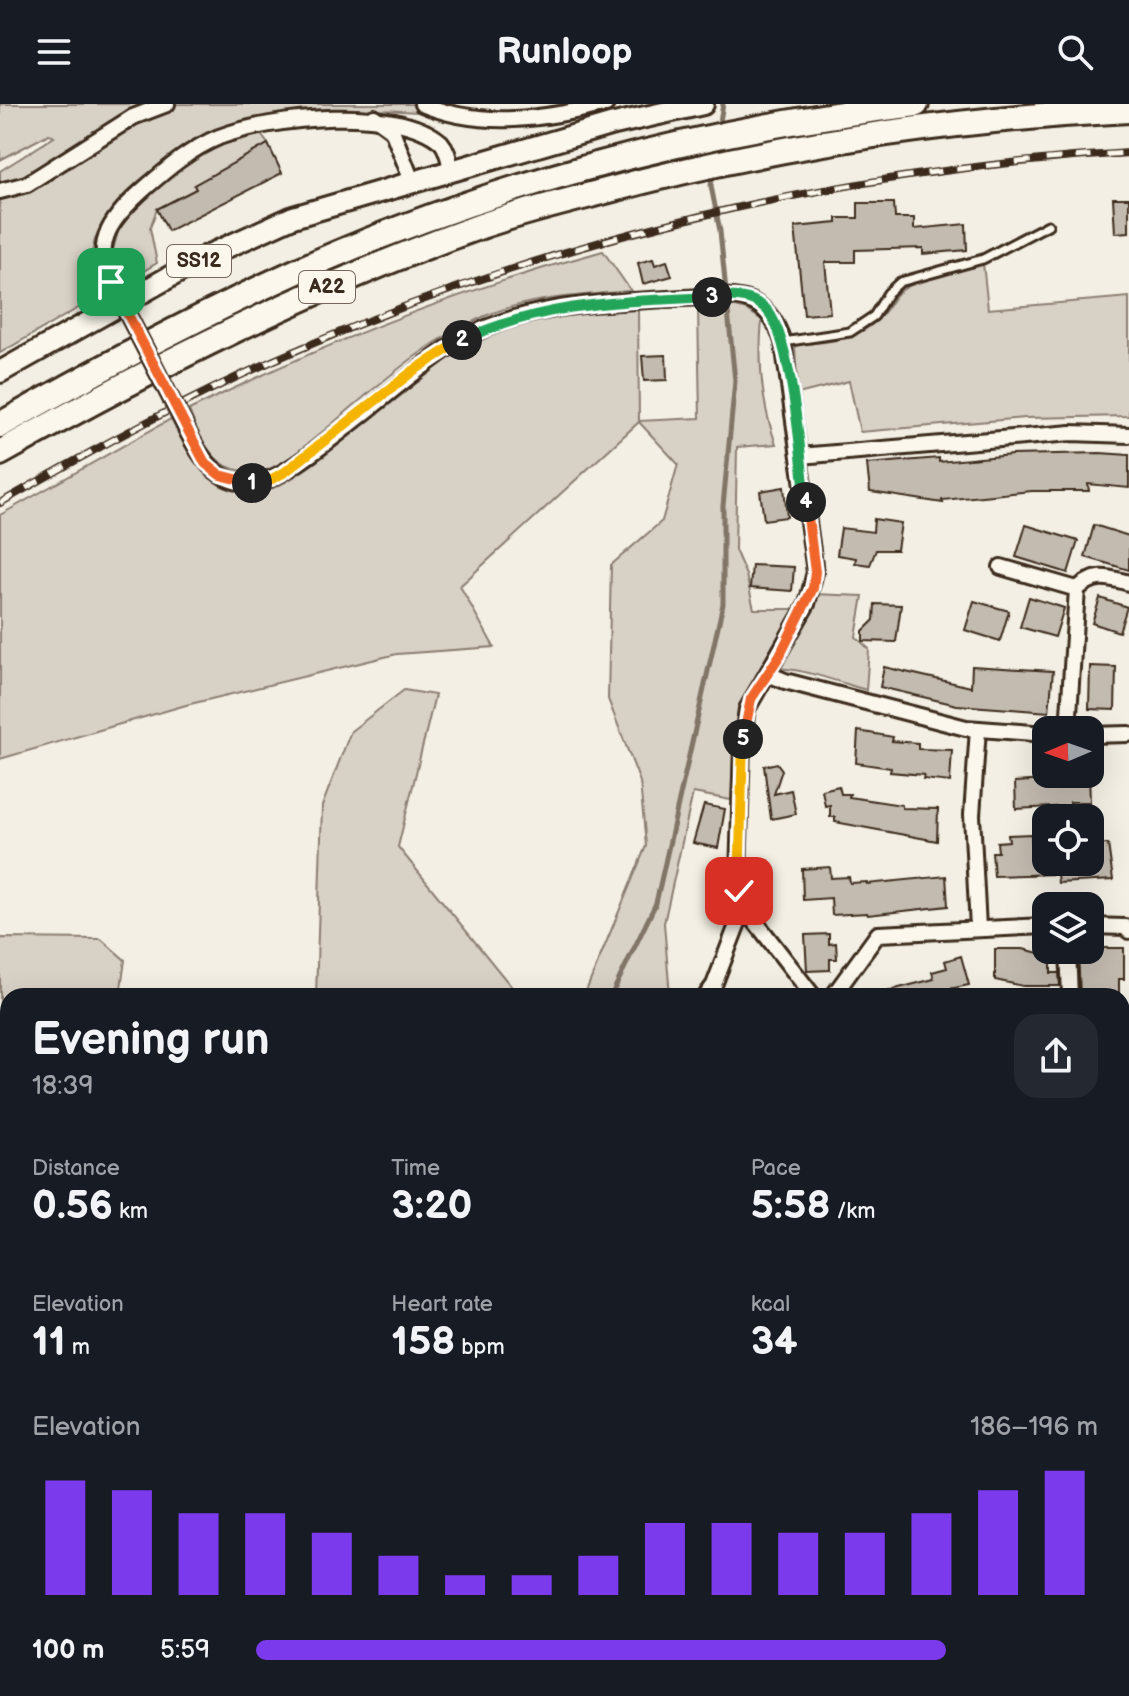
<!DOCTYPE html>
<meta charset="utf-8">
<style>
:root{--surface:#171b24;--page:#242831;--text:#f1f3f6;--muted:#9ea1a6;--accent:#7c3aed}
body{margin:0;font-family:"Balsamiq Sans",sans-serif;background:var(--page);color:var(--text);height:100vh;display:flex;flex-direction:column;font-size:30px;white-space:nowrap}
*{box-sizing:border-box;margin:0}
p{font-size:26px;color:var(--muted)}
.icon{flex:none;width:44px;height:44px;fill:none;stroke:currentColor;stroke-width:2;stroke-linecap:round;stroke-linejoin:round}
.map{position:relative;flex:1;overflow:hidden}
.panel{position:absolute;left:0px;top:884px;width:1130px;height:708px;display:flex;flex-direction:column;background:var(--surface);border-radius:24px 24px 0 0;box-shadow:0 8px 32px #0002}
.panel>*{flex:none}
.needle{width:52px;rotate:268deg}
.tools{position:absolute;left:1032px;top:612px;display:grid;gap:16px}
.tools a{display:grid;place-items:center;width:72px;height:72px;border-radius:16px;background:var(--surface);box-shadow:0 8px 32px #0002;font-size:40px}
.pin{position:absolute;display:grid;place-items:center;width:68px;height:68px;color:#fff;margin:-34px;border-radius:16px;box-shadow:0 4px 12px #0006}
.km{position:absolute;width:40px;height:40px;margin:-20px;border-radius:50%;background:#222;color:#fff;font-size:22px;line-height:40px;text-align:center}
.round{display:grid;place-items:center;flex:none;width:84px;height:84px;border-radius:24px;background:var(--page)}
.overview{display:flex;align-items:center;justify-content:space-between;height:136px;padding:0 32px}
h1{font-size:44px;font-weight:700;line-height:60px}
.metrics{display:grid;grid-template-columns:repeat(3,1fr);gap:12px;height:136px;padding:8px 32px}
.metrics div{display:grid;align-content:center}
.metrics b{font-size:40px;font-weight:700}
.metrics small{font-size:22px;font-weight:400}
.metrics p{font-size:22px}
.chart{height:224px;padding:16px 32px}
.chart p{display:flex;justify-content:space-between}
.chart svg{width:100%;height:144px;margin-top:8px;stroke:var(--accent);stroke-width:6}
ul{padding:0 32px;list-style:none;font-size:26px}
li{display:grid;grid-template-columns:128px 96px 1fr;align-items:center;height:60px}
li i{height:20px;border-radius:10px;background:var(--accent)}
header{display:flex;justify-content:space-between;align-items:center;height:104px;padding:0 32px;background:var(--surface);font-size:36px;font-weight:700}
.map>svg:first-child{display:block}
.green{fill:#d8d1c6;stroke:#8a7e72;stroke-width:2}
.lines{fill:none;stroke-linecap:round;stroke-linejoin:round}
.stream{stroke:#817468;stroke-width:5}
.building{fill:#c3bbb0;stroke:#3b2a1e;stroke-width:2}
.lane-casing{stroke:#3b2a1e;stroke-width:13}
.street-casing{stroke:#3b2a1e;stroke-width:20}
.secondary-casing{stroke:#3b2a1e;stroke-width:24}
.primary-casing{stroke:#3b2a1e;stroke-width:26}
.highway-casing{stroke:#3b2a1e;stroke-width:30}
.lane{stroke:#fbf7ec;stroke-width:7}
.street{stroke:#fbf7ec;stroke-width:14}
.secondary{stroke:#fbf7ec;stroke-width:18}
.primary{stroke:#fbf7ec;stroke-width:20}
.highway{stroke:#fbf7ec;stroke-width:24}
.rail-casing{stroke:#3b2a1e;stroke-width:8}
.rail{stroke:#fbf7ec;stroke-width:5;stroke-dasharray:15;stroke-linecap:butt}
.street-bridge-casing{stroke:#3b2a1e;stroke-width:20;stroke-linecap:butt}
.street-bridge{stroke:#fbf7ec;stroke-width:14}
.split-1-casing{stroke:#fff;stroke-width:16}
.split-2-casing{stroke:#fff;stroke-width:16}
.split-3-casing{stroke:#fff;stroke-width:16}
.split-4-casing{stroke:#fff;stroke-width:16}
.split-5-casing{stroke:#fff;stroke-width:16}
.split-6-casing{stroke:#fff;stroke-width:16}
.split-1{stroke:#f0652b;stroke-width:10}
.split-2{stroke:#f5b400;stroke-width:10}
.split-3{stroke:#22a559;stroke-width:10}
.split-4{stroke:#22a559;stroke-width:10}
.split-5{stroke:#f0652b;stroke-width:10}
.split-6{stroke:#f5b400;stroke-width:10}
.labels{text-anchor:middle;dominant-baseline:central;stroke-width:6;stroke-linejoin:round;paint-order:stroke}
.shield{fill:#fbf7ec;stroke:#75685c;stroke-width:2}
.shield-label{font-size:20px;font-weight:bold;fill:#3b2a1e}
</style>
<header><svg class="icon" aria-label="menu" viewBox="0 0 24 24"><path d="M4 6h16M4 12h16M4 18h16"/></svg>Runloop<svg class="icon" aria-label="search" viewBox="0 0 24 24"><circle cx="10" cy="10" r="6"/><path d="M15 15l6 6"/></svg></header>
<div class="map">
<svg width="1129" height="1592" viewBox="0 0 1129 1592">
<rect width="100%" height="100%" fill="#f3efe4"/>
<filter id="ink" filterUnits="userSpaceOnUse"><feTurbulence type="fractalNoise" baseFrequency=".0125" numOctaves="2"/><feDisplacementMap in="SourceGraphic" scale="16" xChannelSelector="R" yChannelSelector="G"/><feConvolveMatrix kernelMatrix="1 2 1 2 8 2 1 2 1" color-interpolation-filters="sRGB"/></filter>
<g filter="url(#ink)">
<!-- green -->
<g class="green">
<path d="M 0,0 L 422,0 L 427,2 L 417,8 C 319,0 200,16 128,87 C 109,106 88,133 93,161 C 95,170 102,180 106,188 L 0,249 L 0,67 L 54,33 L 49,30 L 0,56 Z"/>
<path d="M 257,25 L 268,40 L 195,81 L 196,85 L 157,105 L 150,124 L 157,159 L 123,179 L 112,149 L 120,121 L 130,106 L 183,55 Z"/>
<path d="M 603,147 L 631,187 C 584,191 530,193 485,212 C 405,246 346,315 276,364 C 223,378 206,351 189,306 C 322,240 459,186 603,147 Z"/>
<path d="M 983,159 L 988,205 L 1129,193 L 1129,312 L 1025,314 L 860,328 L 849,277 L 798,290 L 795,243 L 798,240 C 830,239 861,236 883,210 C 891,200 894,189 907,183 C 930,172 958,166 983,159 Z"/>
<path d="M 732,202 L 747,206 L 762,216 C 758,257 762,301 776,340 L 737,343 L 735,446 L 746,471 L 754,505 L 796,505 L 813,490 L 863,492 L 856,533 L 869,545 L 866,586 C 844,580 789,559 769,566 C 729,579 734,662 731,696 L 693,689 L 664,819 L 670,892 L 631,887 L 629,892 L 584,892 L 646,742 L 640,678 L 608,595 L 611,461 L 662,417 L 678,360 L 639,318 L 460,482 L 494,543 L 397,550 L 186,601 L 0,655 L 0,411 L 171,315 C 183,338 194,365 218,378 C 229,384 246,389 259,388 C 303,384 411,271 461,244 C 516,213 577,208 638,206 L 639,317 L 700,314 L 698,204 Z"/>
<path d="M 404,586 L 435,591 L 398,743 L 519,892 L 316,892 L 322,702 L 351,627 Z"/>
<path d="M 0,834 L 101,835 L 125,856 L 120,892 L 8,892 L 8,1459 L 0,1473 Z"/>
<path d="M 0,1496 L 8,1518 L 8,1584 L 29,1584 L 31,1592 L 0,1592 Z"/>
<path d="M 332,1584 L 914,1584 L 897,1592 L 333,1592 Z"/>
</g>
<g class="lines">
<!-- stream -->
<g class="stream">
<path d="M 719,23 L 723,0"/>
<path d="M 611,892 L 656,799 L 723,500 L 723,402 L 735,277 L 720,127 L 711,82 L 713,69"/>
<path d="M 471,1592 L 476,1584"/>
</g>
</g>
<!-- building -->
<g class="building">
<path d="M 268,40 L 282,69 L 168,127 L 157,105 L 196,85 L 194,81 Z"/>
<path d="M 1113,94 L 1129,94 L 1129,128 L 1115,129 Z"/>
<path d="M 858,99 L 894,99 L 895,114 L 914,114 L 914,125 L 966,120 L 967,146 L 923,150 L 923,144 L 855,146 L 855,158 L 825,158 L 830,209 L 804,211 L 795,123 L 837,119 L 837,114 L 858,114 Z"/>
<path d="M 653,155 L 655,161 L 667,157 L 672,172 L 643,180 L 638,159 Z"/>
<path d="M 666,251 L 667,276 L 644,277 L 642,252 Z"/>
<path d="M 1100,349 L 1129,351 L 1129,384 L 1088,380 L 1089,387 L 1032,387 L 942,396 L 943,399 L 870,388 L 867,360 L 939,354 L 939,358 L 1012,351 Z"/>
<path d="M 784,383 L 787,413 L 764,416 L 760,387 Z"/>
<path d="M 874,415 L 901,419 L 897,446 L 876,446 L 870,461 L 855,459 L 856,454 L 837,451 L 841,424 L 873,428 Z"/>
<path d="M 1026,421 L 1078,437 L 1068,469 L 1016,453 Z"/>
<path d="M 1094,421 L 1129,432 L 1129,466 L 1085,453 Z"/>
<path d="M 752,461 L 794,463 L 792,487 L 750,484 Z"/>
<path d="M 1029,493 L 1064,504 L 1055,533 L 1020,523 Z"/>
<path d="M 1100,494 L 1127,503 L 1119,528 L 1092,519 Z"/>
<path d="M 974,497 L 1009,507 L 1000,537 L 965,526 Z"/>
<path d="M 875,500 L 901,501 L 896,538 L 863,537 L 863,527 L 874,516 Z"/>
<path d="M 972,562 L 1053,567 L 1049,608 L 957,601 L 880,583 L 884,563 L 971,583 Z"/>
<path d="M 1090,562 L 1116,563 L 1115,606 L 1089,605 Z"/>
<path d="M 858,627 L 893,633 L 892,637 L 918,639 L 918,645 L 952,646 L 950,678 L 923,675 L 924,671 L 890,668 L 891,664 L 856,659 Z"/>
<path d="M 777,659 L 782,666 L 774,690 L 791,686 L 796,710 L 771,715 L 764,662 Z"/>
<path d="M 1089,670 L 1090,698 L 1070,698 L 1070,702 L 1016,705 L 1015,678 L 1064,675 L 1064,672 Z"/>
<path d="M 839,682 L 841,690 L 850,690 L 849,693 L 902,701 L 902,704 L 938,705 L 937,737 L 835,718 L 835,713 L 830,713 L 830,701 L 825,702 L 822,686 Z"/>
<path d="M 704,701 L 725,705 L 718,744 L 693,739 Z"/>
<path d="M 1031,730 L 1032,741 L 1046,740 L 1046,758 L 1090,758 L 1090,741 L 1108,740 L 1113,776 L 1058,779 L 1057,770 L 994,772 L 992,748 L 998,748 L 997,738 L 1009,737 L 1008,731 Z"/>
<path d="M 830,763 L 831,774 L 849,773 L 850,779 L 867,778 L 867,780 L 946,772 L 948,802 L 868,811 L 867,809 L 832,811 L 831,794 L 803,796 L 802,765 Z"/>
<path d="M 829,830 L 829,840 L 836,839 L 837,855 L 830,855 L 830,866 L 807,867 L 805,831 Z"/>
<path d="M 1090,844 L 1124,844 L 1124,875 L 1119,875 L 1119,892 L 1080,892 L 1078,846 Z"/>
<path d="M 995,845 L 1023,845 L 1051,852 L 1051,869 L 1059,869 L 1060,882 L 1023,882 L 995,876 Z"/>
<path d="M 961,852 L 969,881 L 949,885 L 951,892 L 887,892 L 887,887 L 934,875 L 932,868 L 947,864 L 945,857 Z"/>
</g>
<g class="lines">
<defs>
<path id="lane" d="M 783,238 L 850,228 L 874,212 L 888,189 L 900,178 L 983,155 L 1048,121"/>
<g id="street">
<path d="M 422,0 C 481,25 546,15 606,0"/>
<path d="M 374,13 L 392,26 L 412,77"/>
<path d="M 0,87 L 27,80 L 133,13 L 167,0"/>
<path d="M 111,178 C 91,137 114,112 144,85 C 167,65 190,45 219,33 C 272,13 397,0 441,38 C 448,46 449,56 451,66"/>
<path d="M 185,322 C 199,352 217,382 255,379 C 297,375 411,264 459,237 C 528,198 608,199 684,194 C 731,192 766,184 783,238 L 815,468 L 807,500 L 747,605 L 742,640 L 738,771 L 744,803 L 813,892"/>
<path d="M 800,352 L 1071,329 L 1129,331"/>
<path d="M 1001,463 L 1077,485 L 1068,626"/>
<path d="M 1077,485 C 1096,469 1107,473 1129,479"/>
<path d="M 768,570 L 785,577 L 966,624 L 1046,630"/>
<path d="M 978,625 L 972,711 L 978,824"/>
<path d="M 1090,631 L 1129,630"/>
<path d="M 1090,822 L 1125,823 L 1129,827"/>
<path d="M 1068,846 L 1070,892"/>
<path d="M 706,892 L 714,881 L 744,803"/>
<path d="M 833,892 L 878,830 L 1046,822"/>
<path d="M 1122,1002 L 1129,1002"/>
<path d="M 1122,1419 L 1129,1417"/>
</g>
<g id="secondary">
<path d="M 1122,1277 L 1129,1277"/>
<path d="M 610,1592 L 619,1584"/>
</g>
<path id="primary" d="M 0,268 L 207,152 L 293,113 L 610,21 L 703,0"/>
<g id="highway">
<path d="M 0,321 C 88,271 176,224 267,181 C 470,85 694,26 916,0"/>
<path d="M 0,349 C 155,262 313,182 481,122 C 519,109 559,99 598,89 C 772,41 949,15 1129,6"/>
</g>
</defs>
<!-- lane casing -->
<use href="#lane" class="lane-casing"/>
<!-- street casing -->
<use href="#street" class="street-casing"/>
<!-- secondary casing -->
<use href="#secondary" class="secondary-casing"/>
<!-- primary casing -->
<use href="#primary" class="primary-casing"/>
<!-- highway casing -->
<use href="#highway" class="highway-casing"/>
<!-- lane -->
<use href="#lane" class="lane"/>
<!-- street -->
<use href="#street" class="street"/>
<!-- secondary -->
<use href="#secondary" class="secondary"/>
<!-- primary -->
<use href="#primary" class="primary"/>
<!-- highway -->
<use href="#highway" class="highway"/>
<defs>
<path id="rail" d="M 0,399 C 98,343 198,288 302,244 C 564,131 844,66 1129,49"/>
</defs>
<!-- rail casing -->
<use href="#rail" class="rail-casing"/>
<!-- rail -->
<use href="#rail" class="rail"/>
<defs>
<path id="street-bridge" d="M 111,178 L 185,322"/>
</defs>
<!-- street-bridge casing -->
<use href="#street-bridge" class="street-bridge-casing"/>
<!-- street-bridge -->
<use href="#street-bridge" class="street-bridge"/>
</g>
</g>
<g class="lines" filter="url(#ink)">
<defs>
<path id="split-1" d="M 111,178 L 205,359 L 220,371 L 252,379"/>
<path id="split-2" d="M 252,379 L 272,375 L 285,368 L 413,267 L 462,236"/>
<path id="split-3" d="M 462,236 C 549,197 619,198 712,193"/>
<path id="split-4" d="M 712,193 C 730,192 751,191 765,204 C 792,228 801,358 806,398"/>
<path id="split-5" d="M 743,635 L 751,595 L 780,551 L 813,484 L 815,468 L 806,398"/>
<path id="split-6" d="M 739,787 L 743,635"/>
</defs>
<!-- split-1 casing -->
<use href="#split-1" class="split-1-casing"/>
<!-- split-2 casing -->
<use href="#split-2" class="split-2-casing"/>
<!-- split-3 casing -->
<use href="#split-3" class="split-3-casing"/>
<!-- split-4 casing -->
<use href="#split-4" class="split-4-casing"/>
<!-- split-5 casing -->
<use href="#split-5" class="split-5-casing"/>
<!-- split-6 casing -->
<use href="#split-6" class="split-6-casing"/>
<!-- split-1 -->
<use href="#split-1" class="split-1"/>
<!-- split-2 -->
<use href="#split-2" class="split-2"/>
<!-- split-3 -->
<use href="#split-3" class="split-3"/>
<!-- split-4 -->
<use href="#split-4" class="split-4"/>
<!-- split-5 -->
<use href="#split-5" class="split-5"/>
<!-- split-6 -->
<use href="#split-6" class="split-6"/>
</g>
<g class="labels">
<!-- shield labels -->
<g class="shield">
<rect x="167" y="141" width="64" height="32" rx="6"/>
<rect x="299" y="167" width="56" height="32" rx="6"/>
</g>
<g class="shield-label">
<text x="199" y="157">SS12</text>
<text x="327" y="183">A22</text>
</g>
</g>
</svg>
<div class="tools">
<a><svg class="needle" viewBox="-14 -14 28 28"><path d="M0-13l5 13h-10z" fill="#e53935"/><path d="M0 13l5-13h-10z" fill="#9ea1a6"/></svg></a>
<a><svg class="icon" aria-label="locate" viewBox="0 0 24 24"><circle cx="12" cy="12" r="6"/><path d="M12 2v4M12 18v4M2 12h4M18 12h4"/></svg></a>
<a><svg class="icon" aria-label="layers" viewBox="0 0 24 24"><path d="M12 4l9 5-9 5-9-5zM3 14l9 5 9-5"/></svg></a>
</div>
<div class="pin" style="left:111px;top:178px;background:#1e9e55"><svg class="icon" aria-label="arrive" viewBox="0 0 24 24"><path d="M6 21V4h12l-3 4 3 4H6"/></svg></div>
<div class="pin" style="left:739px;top:787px;background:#d93025"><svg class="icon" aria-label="check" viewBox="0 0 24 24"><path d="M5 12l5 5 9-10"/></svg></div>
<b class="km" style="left:252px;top:379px">1</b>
<b class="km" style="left:462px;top:236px">2</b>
<b class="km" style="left:712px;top:193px">3</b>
<b class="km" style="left:806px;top:398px">4</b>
<b class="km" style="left:743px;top:635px">5</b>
<section class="panel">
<div class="overview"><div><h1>Evening run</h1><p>18:39</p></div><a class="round"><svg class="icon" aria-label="share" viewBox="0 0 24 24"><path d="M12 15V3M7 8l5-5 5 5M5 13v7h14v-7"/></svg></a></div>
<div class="metrics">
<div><p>Distance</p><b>0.56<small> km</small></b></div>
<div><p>Time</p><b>3:20</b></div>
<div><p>Pace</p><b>5:58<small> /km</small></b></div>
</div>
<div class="metrics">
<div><p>Elevation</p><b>11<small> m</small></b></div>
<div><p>Heart rate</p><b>158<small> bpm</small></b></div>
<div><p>kcal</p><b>34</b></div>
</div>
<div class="chart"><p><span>Elevation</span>186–196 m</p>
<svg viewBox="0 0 160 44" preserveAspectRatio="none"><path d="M5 44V9M15 44V12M25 44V19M35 44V19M45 44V25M55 44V32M65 44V38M75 44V38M85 44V32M95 44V22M105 44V22M115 44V25M125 44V25M135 44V19M145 44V12M155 44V6"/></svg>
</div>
<ul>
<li><b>100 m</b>5:59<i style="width:82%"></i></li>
</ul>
</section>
</div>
